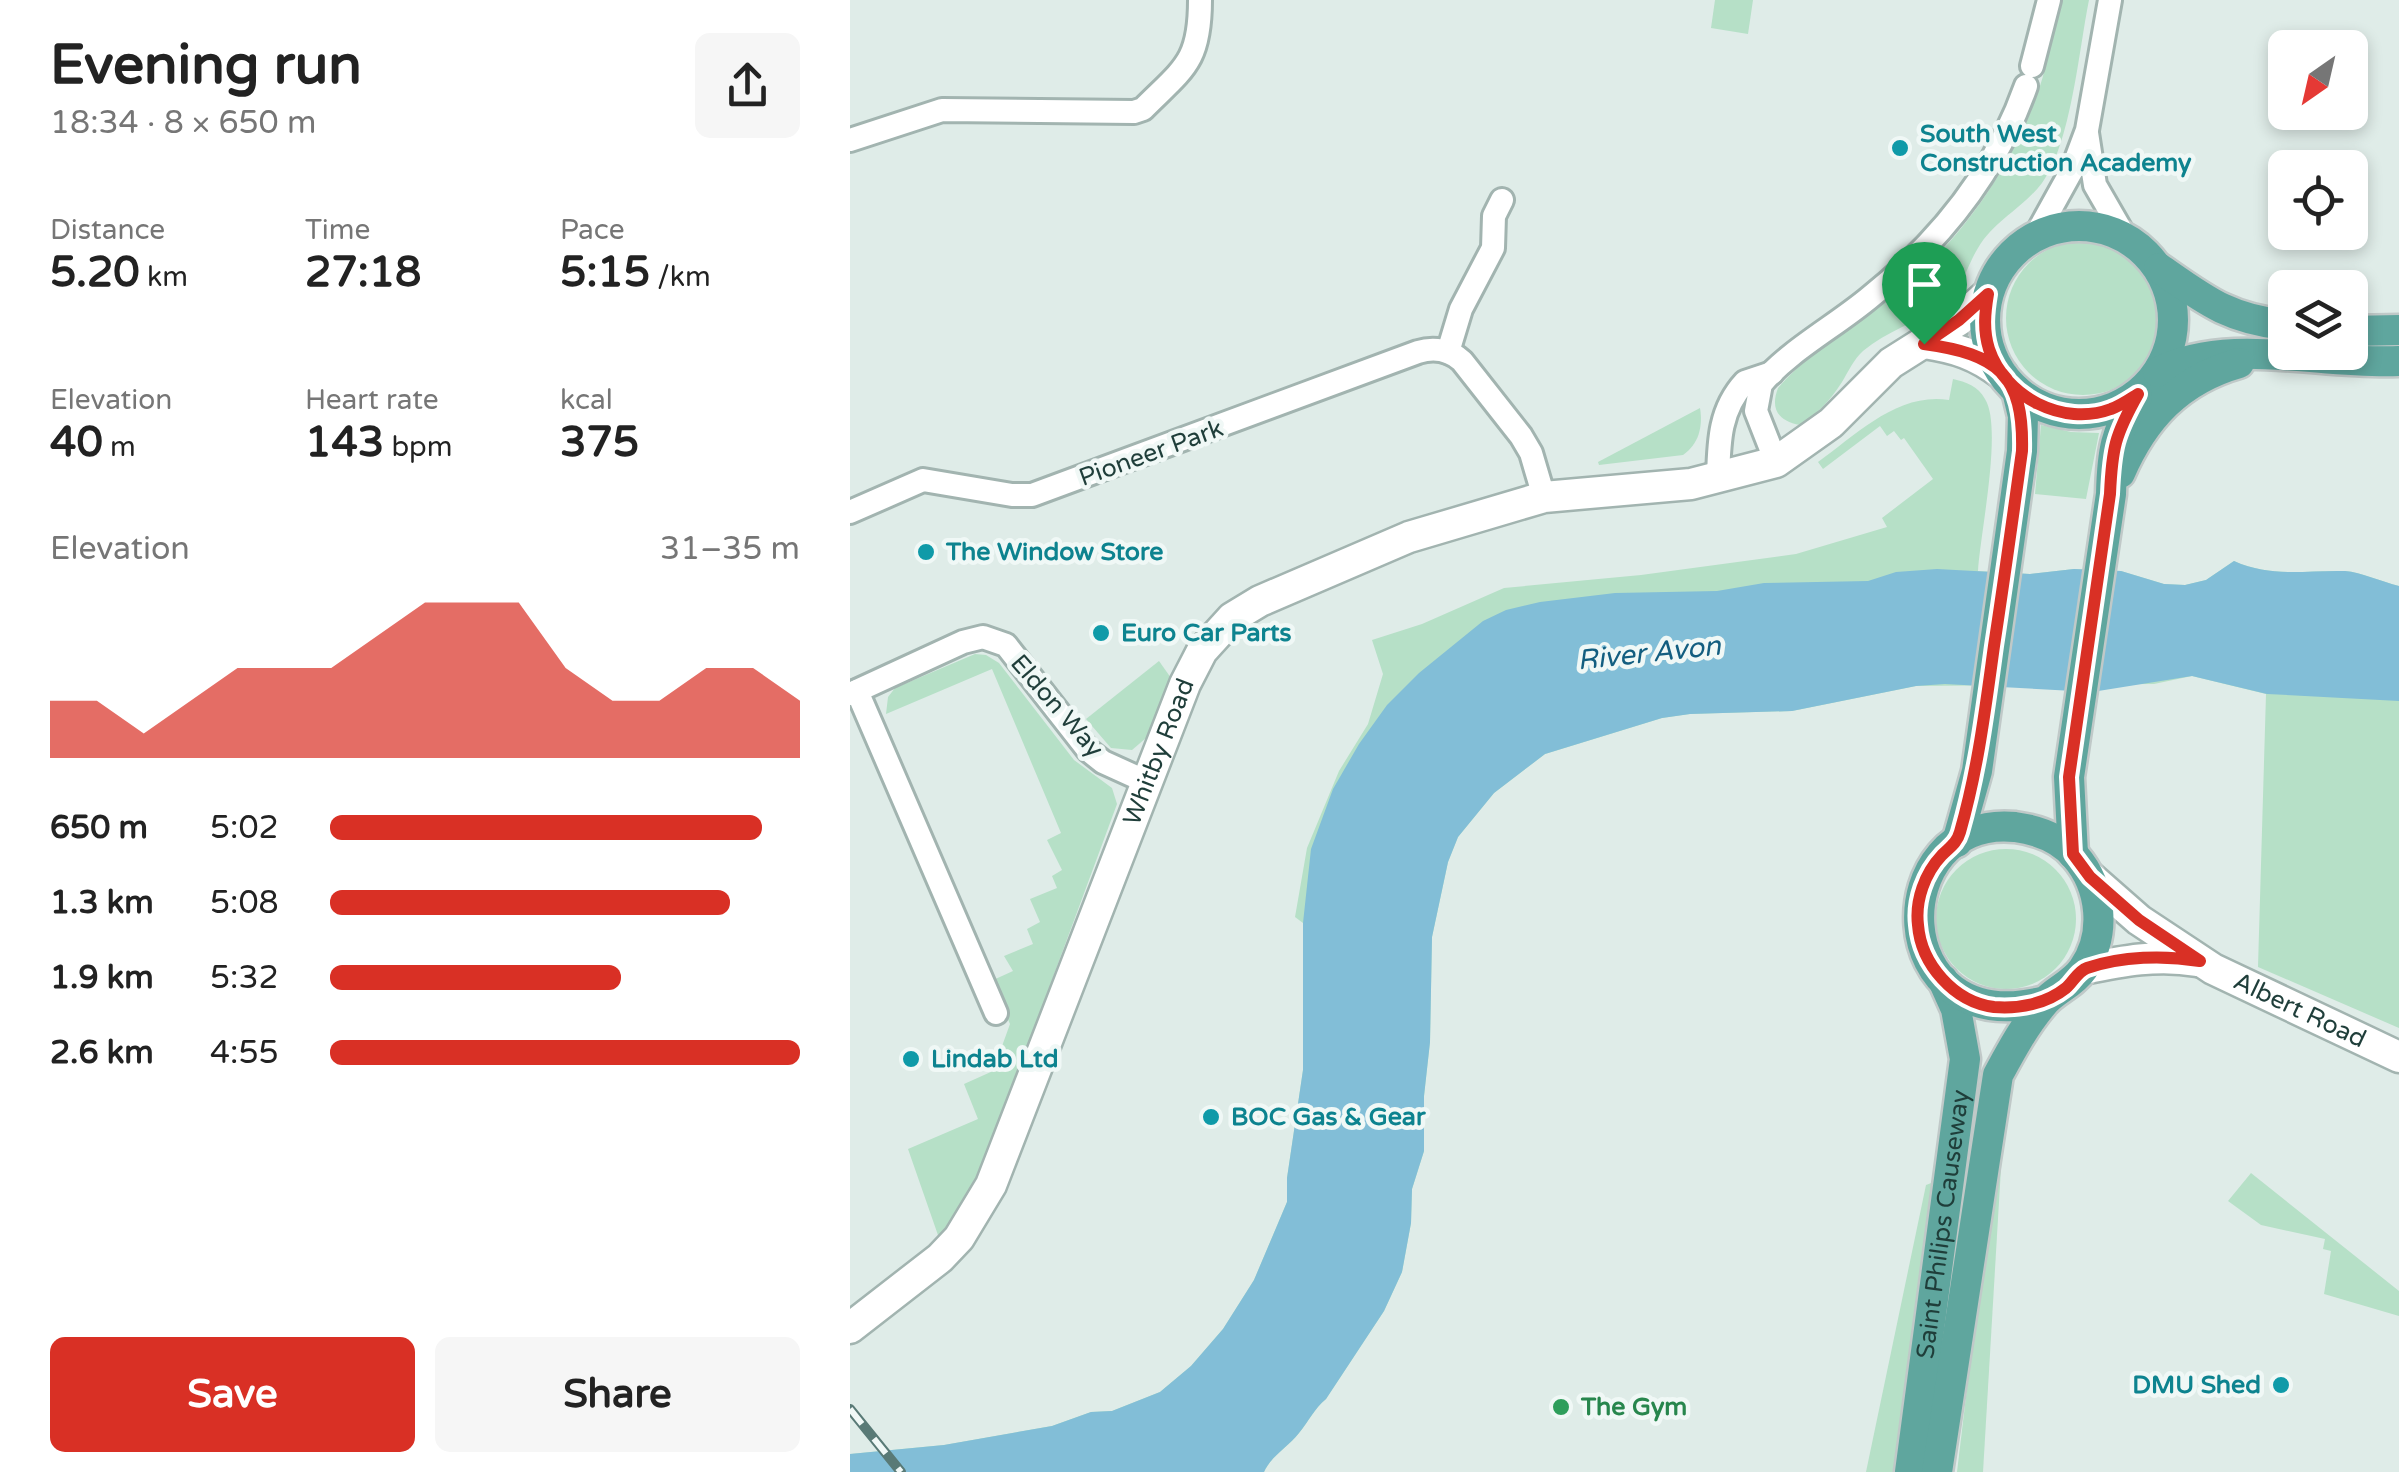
<!DOCTYPE html>
<meta charset="utf-8">
<style>
:root{--surface:#fff;--page:#f6f6f6;--text:#222;--muted:#767676;--accent:#d93025}
body{margin:0;font-family:"Varela Round",sans-serif;background:var(--page);color:var(--text);height:100vh;display:flex;flex-direction:column;font-size:38px;white-space:nowrap}
*{box-sizing:border-box;margin:0}
p{font-size:32px;color:var(--muted)}
.icon{flex:none;width:55px;height:55px;fill:none;stroke:currentColor;stroke-width:2;stroke-linecap:round;stroke-linejoin:round}
.map{position:relative;flex:1;overflow:hidden}
.drawer{display:flex;flex-direction:column;background:var(--surface);width:850px}
.drawer>*{flex:none}
.needle{width:65px;rotate:214deg}
.tools{position:absolute;left:1418px;top:30px;display:grid;gap:20px}
.tools a{display:grid;place-items:center;width:100px;height:100px;border-radius:15px;background:var(--surface);box-shadow:0 5px 15px #0003;font-size:50px}
.pin{position:absolute;display:grid;place-items:center;width:85px;height:85px;color:#fff;margin:-102px -42px;border-radius:50% 50% 50% 0;rotate:-45deg;box-shadow:0 0 10px #0007}
.pin .icon{rotate:45deg}
.round{display:grid;place-items:center;flex:none;width:105px;height:105px;border-radius:15px;background:var(--page)}
.overview{display:flex;align-items:center;justify-content:space-between;height:170px;padding:0 50px}
h1{font-size:55px;font-weight:800;line-height:75px}
.metrics{display:grid;grid-template-columns:repeat(3,1fr);gap:15px;height:170px;padding:10px 50px}
.metrics div{display:grid;align-content:center}
.metrics b{font-size:42px;font-weight:800}
.metrics small{font-size:28px;font-weight:400}
.metrics p{font-size:28px}
.chart{height:280px;padding:20px 50px}
.chart p{display:flex;justify-content:space-between}
.chart svg{width:100%;height:180px;margin-top:10px;fill:var(--accent);opacity:.7}
.action{display:flex;gap:20px;margin-top:auto;padding:20px 50px}
.action a{flex:1;height:115px;border-radius:15px;background:var(--accent);color:#fff;font-size:40px;font-weight:800;line-height:115px;text-align:center}
.action a+a{background:var(--page);color:var(--text)}
ul{padding:0 50px;list-style:none;font-size:32px}
li{display:grid;grid-template-columns:160px 120px 1fr;align-items:center;height:75px}
li i{height:25px;border-radius:12px;background:var(--accent)}
main{display:flex;flex:1;min-height:0}
.map>svg:first-child{display:block}
.green{fill:#b6e0c7}
.water{fill:#82bed7}
.lines{fill:none;stroke-linecap:round;stroke-linejoin:round}
.minor-casing{stroke:#a2b4b0;stroke-width:28}
.tertiary-casing{stroke:#a2b4b0;stroke-width:35}
.primary-casing{stroke:#c0c9c8;stroke-width:35}
.minor{stroke:#fff;stroke-width:22}
.tertiary{stroke:#fff;stroke-width:30}
.primary{stroke:#5fa69e;stroke-width:30}
.rail-casing{stroke:#597a76;stroke-width:10}
.rail{stroke:#f0f8f6;stroke-width:6;stroke-dasharray:19;stroke-linecap:butt}
.route-casing{stroke:#fff;stroke-width:20}
.route{stroke:#d93025;stroke-width:12}
.culture-dot{fill:#0f9aa8;stroke:#f0f8f6;stroke-width:4}
.leisure-dot{fill:#2e9e5b;stroke:#f0f8f6;stroke-width:4}
.labels{text-anchor:middle;dominant-baseline:central;stroke-width:9;stroke-linejoin:round;paint-order:stroke}
.culture-label{font-size:25px;font-weight:bold;fill:#0d838f;stroke:#f0f8f6;text-anchor:start}
.street-label{font-size:25px;fill:#1f3e3a;stroke:#f0f8f6}
.leisure-label{font-size:25px;font-weight:bold;fill:#27864d;stroke:#f0f8f6;text-anchor:start}
.water-label{font-size:28px;font-style:italic;fill:#135e80;stroke:#f0f8f6}
</style>
<main>
<section class="drawer">
<div class="overview"><div><h1>Evening run</h1><p>18:34 · 8 × 650 m</p></div><a class="round"><svg class="icon" aria-label="share" viewBox="0 0 24 24"><path d="M12 15V3M7 8l5-5 5 5M5 13v7h14v-7"/></svg></a></div>
<div class="metrics">
<div><p>Distance</p><b>5.20<small> km</small></b></div>
<div><p>Time</p><b>27:18</b></div>
<div><p>Pace</p><b>5:15<small> /km</small></b></div>
</div>
<div class="metrics">
<div><p>Elevation</p><b>40<small> m</small></b></div>
<div><p>Heart rate</p><b>143<small> bpm</small></b></div>
<div><p>kcal</p><b>375</b></div>
</div>
<div class="chart"><p><span>Elevation</span>31–35 m</p>
<svg viewBox="0 0 160 44" preserveAspectRatio="none"><path d="M0 44V30L10 30L20 38L30 30L40 22L50 22L60 22L70 14L80 6L90 6L100 6L110 22L120 30L130 30L140 22L150 22L160 30V44z"/></svg>
</div>
<ul>
<li><b>650 m</b>5:02<i style="width:92%"></i></li>
<li><b>1.3 km</b>5:08<i style="width:85%"></i></li>
<li><b>1.9 km</b>5:32<i style="width:62%"></i></li>
<li><b>2.6 km</b>4:55<i style="width:100%"></i></li>
</ul>
<div class="action"><a>Save</a><a>Share</a></div>
</section>
<div class="map">
<svg width="1549" height="1472" viewBox="0 0 1549 1472">
<rect width="100%" height="100%" fill="#dfece8"/>
<!-- green -->
<g class="green">
<path d="M 865,0 L 903,0 L 898,34 L 861,28 Z"/>
<path d="M 1210,0 L 1239,0 C 1229,49 1221,144 1192,183 C 1173,208 1144,221 1128,248 C 1116,267 1112,292 1092,306 C 1067,322 1037,331 1013,351 C 1004,359 998,372 992,382 C 980,401 968,413 950,425 C 928,421 920,409 928,388 C 968,342 1024,313 1069,273 C 1118,229 1161,164 1184,103 C 1197,71 1202,34 1210,0 Z"/>
<circle cx="1233" cy="318" r="77"/>
<path d="M 1103,379 C 1116,382 1128,386 1135,399 C 1153,427 1130,534 1128,571 L 1180,574 L 1224,569 L 1271,571 L 1314,584 L 1335,585 L 1356,580 L 1384,561 C 1422,578 1454,570 1495,571 C 1511,572 1532,582 1549,586 L 731,641 L 496,1007 L 384,1398 L 0,1472 L 0,1454 L 94,1445 L 202,1426 L 241,1412 L 262,1411 L 310,1392 L 341,1366 L 373,1329 L 404,1280 L 437,1202 L 437,1178 L 453,1070 L 453,923 L 445,917 L 457,848 L 489,771 L 518,724 L 533,674 L 522,640 L 572,624 L 654,588 L 791,575 L 946,554 L 1037,527 L 1032,518 L 1083,479 L 1054,438 L 1051,440 L 1044,431 L 1037,436 L 1030,426 L 973,469 L 968,462 C 1007,434 1048,392 1099,400 Z"/>
<path d="M 850,408 C 853,426 849,444 833,455 L 749,465 L 748,462 Z"/>
<path d="M 1191,425 L 1221,432 L 1249,433 L 1236,499 L 1185,494 Z"/>
<path d="M 125,654 L 136,655 L 149,663 L 224,760 L 262,788 L 267,804 L 124,1191 L 109,1216 L 89,1238 L 58,1149 L 128,1119 L 114,1084 L 143,1071 L 160,1024 L 141,981 L 163,971 L 154,956 L 183,944 L 177,929 L 190,922 L 180,899 L 207,888 L 202,876 L 212,870 L 197,840 L 211,833 L 142,669 L 36,714 L 38,697 L 45,688 Z"/>
<path d="M 1549,659 L 1549,1028 L 1408,967 L 1416,694 L 1342,676 L 1304,684 L 1066,686 L 942,711 L 840,714 L 812,718 L 695,754 L 644,793 L 608,837 L 598,862 L 582,937 L 580,1042 L 574,1096 L 574,1151 L 562,1189 L 561,1223 L 552,1272 L 534,1311 L 476,1399 C 464,1409 459,1421 449,1433 C 438,1447 422,1455 414,1472 L 359,1472 L 531,983 L 673,699 Z"/>
<path d="M 309,661 L 321,678 L 296,738 L 282,750 L 261,748 L 236,719 Z"/>
<circle cx="1156" cy="919" r="70"/>
<path d="M 1152,1151 L 1133,1472 L 1107,1472 L 1145,1154 Z"/>
<path d="M 1401,1173 L 1549,1291 L 1549,1316 L 1474,1294 L 1481,1251 L 1473,1249 L 1475,1239 L 1411,1225 L 1378,1201 Z"/>
<path d="M 1092,1179 L 1043,1472 L 1016,1472 L 1076,1185 Z"/>
</g>
<!-- water -->
<path class="water" d="M 1384,561 C 1422,578 1454,570 1495,571 C 1511,572 1532,582 1549,586 L 1549,701 L 1417,694 L 1342,676 L 1242,692 L 1095,684 L 1066,686 L 942,711 L 840,714 L 812,718 L 695,754 L 644,793 L 608,837 L 598,862 L 582,937 L 580,1042 L 574,1096 L 574,1151 L 562,1189 L 561,1223 L 552,1272 L 534,1311 L 476,1399 C 464,1409 459,1421 449,1433 C 438,1447 422,1455 414,1472 L 0,1472 L 0,1454 L 94,1445 L 202,1426 L 241,1412 L 262,1411 L 310,1392 L 341,1366 L 373,1329 L 404,1280 L 437,1202 L 437,1178 L 453,1070 L 453,923 L 461,849 L 483,789 L 509,744 L 537,705 L 569,673 L 633,621 L 656,610 L 690,602 L 765,593 L 867,591 L 914,583 L 1018,581 L 1046,572 L 1087,569 L 1180,574 L 1224,569 L 1271,571 L 1314,584 L 1335,585 L 1356,580 Z"/>
<g class="lines">
<defs>
<g id="minor">
<path d="M 1182,66 L 1199,0"/>
<path d="M 1237,133 L 1245,185 L 1275,237"/>
<path d="M 0,140 L 92,110 L 284,112 L 293,109 C 334,68 350,62 350,0"/>
<path d="M 1186,235 L 1222,170 L 1237,130 L 1260,0"/>
<path d="M 598,352 L 611,309 L 643,248 L 644,216 L 652,200"/>
<path d="M 926,462 L 906,411 L 911,384 C 940,350 984,327 1019,298 C 1089,242 1146,171 1176,86"/>
<path d="M 868,479 C 869,443 869,410 895,382 L 922,373"/>
<path d="M 0,512 L 73,480 L 162,495 L 182,495 L 568,352 C 584,347 600,350 612,361 L 671,436 L 681,453 L 694,497"/>
<path d="M 7,691 L 146,1013"/>
<path d="M 0,694 L 113,642 L 133,637 L 156,645 L 238,750 L 253,762 L 297,782"/>
</g>
<g id="tertiary">
<path d="M 1074,343 C 1106,348 1126,354 1152,374"/>
<path id="s1" d="M 1240,877 L 1289,920 L 1363,969 L 1549,1057"/>
<path d="M 1234,969 C 1272,961 1308,954 1347,961"/>
<path id="s2" d="M 0,1328 L 90,1258 L 109,1238 L 141,1185 L 335,684 L 352,651 L 382,618 L 410,601 L 559,537 L 694,497 L 841,484 L 926,462 L 981,423 L 1041,363 L 1109,320 L 1138,294"/>
</g>
<g id="primary">
<circle cx="1229" cy="320" r="94"/>
<path d="M 1309,268 C 1355,300 1378,319 1435,325"/>
<path d="M 1500,331 L 1549,330"/>
<path d="M 1308,372 C 1381,336 1470,365 1549,361"/>
<path d="M 1270,473 C 1294,418 1329,380 1389,363"/>
<path d="M 1107,842 L 1127,771 L 1172,451 L 1173,416 L 1167,391"/>
<path d="M 1223,854 L 1219,777 L 1261,494 C 1262,452 1265,433 1287,397"/>
<path id="s3" d="M 1060,1472 L 1115,1059 L 1106,1009 L 1093,980"/>
<path d="M 1087,1472 L 1148,1075 C 1161,1051 1175,1025 1193,1004 C 1204,990 1222,985 1233,969 C 1257,935 1252,887 1225,856 C 1210,838 1187,830 1165,827 C 1033,814 1032,1043 1195,1001"/>
</g>
</defs>
<!-- minor casing -->
<use href="#minor" class="minor-casing"/>
<!-- tertiary casing -->
<use href="#tertiary" class="tertiary-casing"/>
<!-- primary casing -->
<use href="#primary" class="primary-casing"/>
<!-- minor -->
<use href="#minor" class="minor"/>
<!-- tertiary -->
<use href="#tertiary" class="tertiary"/>
<!-- primary -->
<use href="#primary" class="primary"/>
<defs>
<path id="rail" d="M 0,1409 L 51,1472"/>
</defs>
<!-- rail casing -->
<use href="#rail" class="rail-casing"/>
<!-- rail -->
<use href="#rail" class="rail"/>
</g>
<g class="lines">
<defs>
<path id="route" d="M 1074,344 C 1148,354 1174,375 1172,451 C 1163,516 1154,581 1144,646 C 1135,711 1128,769 1110,832 C 1107,843 1100,847 1092,855 C 1075,873 1065,900 1068,925 C 1071,964 1104,1002 1144,1007 C 1169,1009 1196,1004 1216,988 C 1223,982 1228,971 1237,968 C 1272,956 1314,955 1350,961 L 1289,920 L 1240,877 L 1223,854 L 1219,777 L 1260,494 C 1262,448 1265,435 1288,394 C 1280,399 1270,406 1261,409 C 1213,427 1155,397 1139,349 C 1133,330 1135,312 1138,294 L 1109,320 L 1074,344"/>
</defs>
<!-- route casing -->
<use href="#route" class="route-casing"/>
<!-- route -->
<use href="#route" class="route"/>
</g>
<!-- markers -->
<g class="culture-dot">
<circle cx="1050" cy="148" r="10"/>
<circle cx="76" cy="552" r="10"/>
<circle cx="251" cy="633" r="10"/>
<circle cx="61" cy="1059" r="10"/>
<circle cx="361" cy="1117" r="10"/>
<circle cx="1431" cy="1385" r="10"/>
</g>
<circle class="leisure-dot" cx="711" cy="1407" r="10"/>
<g class="labels">
<!-- culture labels -->
<g class="culture-label">
<text x="1070" y="134">South West<tspan x="1070" dy="29">Construction Academy</tspan></text>
<text x="96" y="552">The Window Store</text>
<text x="271" y="633">Euro Car Parts</text>
<text x="81" y="1059">Lindab Ltd</text>
<text x="381" y="1117">BOC Gas &amp; Gear</text>
<text x="1411" y="1385" text-anchor="end">DMU Shed</text>
</g>
<!-- street labels -->
<g class="street-label">
<text transform="translate(301 453) rotate(-20)">Pioneer Park</text>
<text transform="translate(207 706) rotate(49)">Eldon Way</text>
<text stroke="none"><textPath href="#s2" startOffset="668">Whitby Road</textPath></text>
<text stroke="none"><textPath href="#s1" startOffset="250">Albert Road</textPath></text>
<text stroke="none"><textPath href="#s3" startOffset="250">Saint Philips Causeway</textPath></text>
</g>
<!-- leisure labels -->
<g class="leisure-label">
<text x="731" y="1407">The Gym</text>
</g>
<!-- water labels -->
<g class="water-label">
<text transform="translate(799 653) rotate(-6)">River Avon</text>
</g>
</g>
</svg>
<div class="tools">
<a><svg class="needle" viewBox="-14 -14 28 28"><path d="M0-13l5 13h-10z" fill="#e53935"/><path d="M0 13l5-13h-10z" fill="#767676"/></svg></a>
<a><svg class="icon" aria-label="locate" viewBox="0 0 24 24"><circle cx="12" cy="12" r="6"/><path d="M12 2v4M12 18v4M2 12h4M18 12h4"/></svg></a>
<a><svg class="icon" aria-label="layers" viewBox="0 0 24 24"><path d="M12 4l9 5-9 5-9-5zM3 14l9 5 9-5"/></svg></a>
</div>
<div class="pin" style="left:1074px;top:344px;background:#1e9e55"><svg class="icon" aria-label="arrive" viewBox="0 0 24 24"><path d="M6 21V4h12l-3 4 3 4H6"/></svg></div>
</div>
</main>
